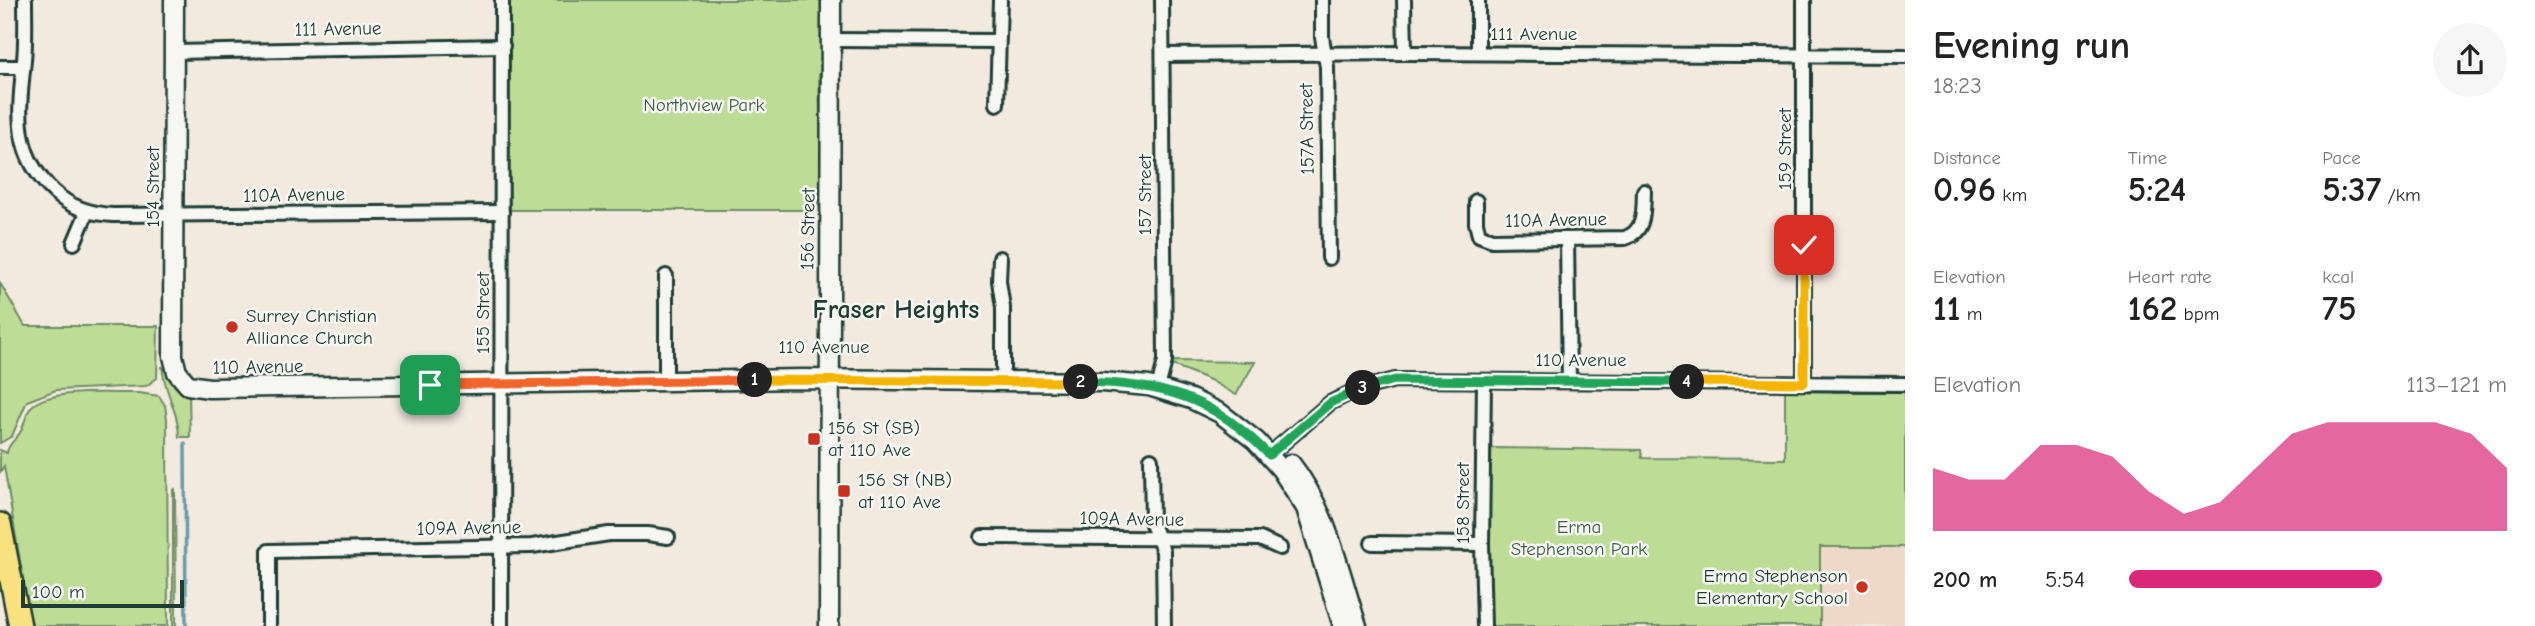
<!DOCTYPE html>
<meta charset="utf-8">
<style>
:root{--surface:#fff;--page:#f6f6f6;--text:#222;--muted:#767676;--accent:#db2777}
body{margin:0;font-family:"Comic Neue",sans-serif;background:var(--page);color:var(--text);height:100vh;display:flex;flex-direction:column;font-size:26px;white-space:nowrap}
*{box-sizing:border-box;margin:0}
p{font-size:23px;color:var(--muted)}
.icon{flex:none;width:38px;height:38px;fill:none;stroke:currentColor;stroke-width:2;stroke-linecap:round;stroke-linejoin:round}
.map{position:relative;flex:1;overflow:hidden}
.drawer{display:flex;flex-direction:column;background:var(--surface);width:630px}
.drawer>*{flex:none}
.scale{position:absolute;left:21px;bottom:18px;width:163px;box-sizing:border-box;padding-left:7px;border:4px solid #1f3d34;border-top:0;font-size:19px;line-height:24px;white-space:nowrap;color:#1f3d34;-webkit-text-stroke:5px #f6f6f2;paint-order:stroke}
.pin{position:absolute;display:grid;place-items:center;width:60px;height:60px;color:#fff;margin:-30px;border-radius:14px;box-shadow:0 4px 10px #0006}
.km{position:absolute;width:35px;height:35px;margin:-18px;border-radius:50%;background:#222;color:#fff;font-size:19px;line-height:35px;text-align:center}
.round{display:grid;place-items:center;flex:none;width:74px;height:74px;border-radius:37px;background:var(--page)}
.head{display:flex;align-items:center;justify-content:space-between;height:119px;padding:0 28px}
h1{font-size:38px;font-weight:600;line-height:52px}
.figures{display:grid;grid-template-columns:repeat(3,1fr);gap:10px;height:119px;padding:7px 28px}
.figures div{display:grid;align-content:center}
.figures b{font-size:35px;font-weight:600}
.figures small{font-size:19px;font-weight:400}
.figures p{font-size:19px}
.chart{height:196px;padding:14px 28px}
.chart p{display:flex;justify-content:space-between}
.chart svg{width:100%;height:126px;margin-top:7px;fill:var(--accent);opacity:.7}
ul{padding:0 28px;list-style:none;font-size:23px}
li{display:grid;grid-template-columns:112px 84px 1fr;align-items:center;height:52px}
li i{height:18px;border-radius:9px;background:var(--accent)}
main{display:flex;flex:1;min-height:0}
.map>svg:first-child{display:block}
.built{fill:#eed9c8}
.green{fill:#bddd96;stroke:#6e8d65;stroke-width:2}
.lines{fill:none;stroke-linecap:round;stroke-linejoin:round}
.stream{stroke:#679caa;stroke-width:3.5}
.street-casing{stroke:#1f3d34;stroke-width:18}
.secondary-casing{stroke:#1f3d34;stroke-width:23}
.highway-casing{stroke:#1f3d34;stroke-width:26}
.street{stroke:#f6f6f2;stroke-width:12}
.secondary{stroke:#f6f6f2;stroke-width:18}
.highway{stroke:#fae180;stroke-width:21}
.split-1-casing{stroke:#fff;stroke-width:14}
.split-2-casing{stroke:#fff;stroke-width:14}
.split-3-casing{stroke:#fff;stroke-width:14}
.split-4-casing{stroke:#fff;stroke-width:14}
.split-5-casing{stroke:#fff;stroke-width:14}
.split-1{stroke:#f0652b;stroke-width:9}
.split-2{stroke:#f5b400;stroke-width:9}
.split-3{stroke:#22a559;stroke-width:9}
.split-4{stroke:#22a559;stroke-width:9}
.split-5{stroke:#f5b400;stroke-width:9}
.poi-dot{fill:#c8321e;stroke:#f6f6f2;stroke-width:2.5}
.labels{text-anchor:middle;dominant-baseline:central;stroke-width:5;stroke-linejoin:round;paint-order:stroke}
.street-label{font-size:19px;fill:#1f3d34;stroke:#f6f6f2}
.park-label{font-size:19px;fill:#3f5d48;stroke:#f6f6f2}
.poi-label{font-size:19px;fill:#1f3d34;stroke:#f6f6f2;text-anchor:start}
.district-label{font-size:26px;font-weight:bold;fill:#1f3d34;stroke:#f6f6f2}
</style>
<main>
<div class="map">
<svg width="1905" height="626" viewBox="0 0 1905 626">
<rect width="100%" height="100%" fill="#f2e9df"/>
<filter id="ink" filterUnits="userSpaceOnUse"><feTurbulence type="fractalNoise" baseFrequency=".0143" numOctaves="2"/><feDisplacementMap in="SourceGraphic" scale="14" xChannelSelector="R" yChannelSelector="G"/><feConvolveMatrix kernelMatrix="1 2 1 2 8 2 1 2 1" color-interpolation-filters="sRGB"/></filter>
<g filter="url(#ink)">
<!-- built -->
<rect class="built" x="1820" y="547" width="85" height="79"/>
<!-- green -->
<g class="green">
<path d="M 504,0 L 823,0 L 823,69 L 819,75 L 822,199 L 818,203 L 817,210 L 510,210 Z"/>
<path d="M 0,283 L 25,326 L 158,326 L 157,378 L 146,386 L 56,390 L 27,401 L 12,436 L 0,443 Z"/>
<path d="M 1170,361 L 1255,362 L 1236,395 L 1210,380 L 1170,364 Z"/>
<path d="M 162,366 C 169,377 173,390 189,394 L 190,437 L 179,437 C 179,412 164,392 162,366 Z"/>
<path d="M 1785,388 L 1828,388 L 1833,392 L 1905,392 L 1905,547 L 1820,547 L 1820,626 L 1490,626 L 1489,448 L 1641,450 L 1642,458 L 1785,459 Z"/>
<path d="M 139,393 L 159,396 L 165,405 L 167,419 L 168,626 L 31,626 L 4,466 L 0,472 L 0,450 L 7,453 C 8,443 17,439 21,431 C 25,423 26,412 32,406 C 52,388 113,394 139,393 Z"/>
<path d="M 175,489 L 176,626 L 173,626 L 173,490 Z"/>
</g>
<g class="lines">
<!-- stream -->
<path class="stream" d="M 185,443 L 186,626"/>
<defs>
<g id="street">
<path d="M 25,0 C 25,20 26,40 24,60 C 19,112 12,153 54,192 C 70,207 91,214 113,215 L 502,212"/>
<path d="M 1322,0 L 1322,37 L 1327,67 L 1329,258"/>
<path d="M 1404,0 L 1405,53"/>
<path d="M 1478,0 L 1478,53"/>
<path d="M 831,40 L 997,41"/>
<path d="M 174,52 L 503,46"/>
<path d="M 1163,55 L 1405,53 L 1905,56"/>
<path d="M 0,67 L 23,67"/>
<path d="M 997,104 L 1000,0"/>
<path d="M 1476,201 L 1476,223 L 1479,235 L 1492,240 L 1625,238 C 1646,231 1643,210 1644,191"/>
<path d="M 1567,240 L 1569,381"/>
<path d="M 74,243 L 87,212"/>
<path d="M 1000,258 L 999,281 L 1003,308 L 1003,369"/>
<path d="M 666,276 L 666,381"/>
<path d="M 1484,381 L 1482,544 L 1484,626"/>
<path d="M 1804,382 L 1804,0"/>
<path d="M 1158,388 L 1165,361 L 1162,0"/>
<path d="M 1269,455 L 1330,403 L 1356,390 L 1395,380 L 1905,384"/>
<path d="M 1151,459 L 1152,524 L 1163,551 L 1164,626"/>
<path d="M 982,537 L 1260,539 L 1280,548"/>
<path d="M 1372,543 L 1482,544"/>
<path d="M 269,551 L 532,546 L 609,534 L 648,534 L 668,537"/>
<path d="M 269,551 L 269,626"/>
<path d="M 501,626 L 502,0"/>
</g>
<g id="secondary">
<path d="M 174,0 L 173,356 L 177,372 L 188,385 L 209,388 L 803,379 L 1102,382 L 1149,386 L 1191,399 L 1220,413 L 1256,441 L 1281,469 L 1306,508 L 1343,626"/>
<path d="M 1291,464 C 1327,510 1339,571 1357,626"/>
<path d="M 829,626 L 831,0"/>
</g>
<path id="highway" d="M 0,524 L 20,626"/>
</defs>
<!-- street casing -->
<use href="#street" class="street-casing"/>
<!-- secondary casing -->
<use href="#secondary" class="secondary-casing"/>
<!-- highway casing -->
<use href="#highway" class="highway-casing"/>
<!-- street -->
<use href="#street" class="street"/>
<!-- secondary -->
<use href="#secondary" class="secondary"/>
<!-- highway -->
<use href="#highway" class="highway"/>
</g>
</g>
<g class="lines" filter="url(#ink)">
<defs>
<path id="split-1" d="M 430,385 L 755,380"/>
<path id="split-2" d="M 755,380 L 1081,382"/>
<path id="split-3" d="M 1081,382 C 1160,383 1213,396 1269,455 L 1330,403 L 1363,388"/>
<path id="split-4" d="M 1363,388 L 1395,380 L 1687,382"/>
<path id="split-5" d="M 1687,382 L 1804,383 L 1804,245"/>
</defs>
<!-- split-1 casing -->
<use href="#split-1" class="split-1-casing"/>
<!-- split-2 casing -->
<use href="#split-2" class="split-2-casing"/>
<!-- split-3 casing -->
<use href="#split-3" class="split-3-casing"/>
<!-- split-4 casing -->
<use href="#split-4" class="split-4-casing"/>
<!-- split-5 casing -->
<use href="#split-5" class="split-5-casing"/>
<!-- split-1 -->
<use href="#split-1" class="split-1"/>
<!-- split-2 -->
<use href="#split-2" class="split-2"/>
<!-- split-3 -->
<use href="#split-3" class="split-3"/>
<!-- split-4 -->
<use href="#split-4" class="split-4"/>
<!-- split-5 -->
<use href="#split-5" class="split-5"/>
</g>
<!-- markers -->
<g class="poi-dot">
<circle cx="232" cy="327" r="7"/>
<rect x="807" y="432" width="14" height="14" rx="3.5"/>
<rect x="837" y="484" width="14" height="14" rx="3.5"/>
<circle cx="1862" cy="587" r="7"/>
</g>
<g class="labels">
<!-- street labels -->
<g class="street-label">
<text transform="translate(338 29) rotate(-1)">111 Avenue</text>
<text x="1534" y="34">111 Avenue</text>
<text transform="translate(1307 129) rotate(-91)">157A Street</text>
<text transform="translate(1785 149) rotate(-90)">159 Street</text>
<text transform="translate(153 187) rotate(-90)">154 Street</text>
<text transform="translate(294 195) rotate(-1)">110A Avenue</text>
<text transform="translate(1145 195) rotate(-90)">157 Street</text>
<text transform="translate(1556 220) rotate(-1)">110A Avenue</text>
<text transform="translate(808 229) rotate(-89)">156 Street</text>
<text transform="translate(483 313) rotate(-90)">155 Street</text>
<text x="824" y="347">110 Avenue</text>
<text x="1581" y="360">110 Avenue</text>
<text transform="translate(258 367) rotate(-1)">110 Avenue</text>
<text transform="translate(1463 503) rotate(-90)">158 Street</text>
<text transform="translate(1132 519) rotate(1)">109A Avenue</text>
<text transform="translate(469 528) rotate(-1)">109A Avenue</text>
</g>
<!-- park labels -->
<g class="park-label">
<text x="704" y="105">Northview Park</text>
<text x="1579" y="527">Erma<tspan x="1579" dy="22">Stephenson Park</tspan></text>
</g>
<!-- poi labels -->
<g class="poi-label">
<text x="246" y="316">Surrey Christian<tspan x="246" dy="22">Alliance Church</tspan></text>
<text x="828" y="428">156 St (SB)<tspan x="828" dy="22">at 110 Ave</tspan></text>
<text x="858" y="480">156 St (NB)<tspan x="858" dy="22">at 110 Ave</tspan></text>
<text x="1848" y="576" text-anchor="end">Erma Stephenson<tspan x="1848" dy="22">Elementary School</tspan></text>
</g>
<!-- district labels -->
<g class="district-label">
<text x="896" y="310">Fraser Heights</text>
</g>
</g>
</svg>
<div class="scale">100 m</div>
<div class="pin" style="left:430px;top:385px;background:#1e9e55"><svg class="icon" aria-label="arrive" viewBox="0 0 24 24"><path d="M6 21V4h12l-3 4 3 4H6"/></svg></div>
<div class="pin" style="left:1804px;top:245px;background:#d93025"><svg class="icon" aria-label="check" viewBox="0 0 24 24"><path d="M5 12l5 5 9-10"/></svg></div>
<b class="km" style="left:755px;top:380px">1</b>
<b class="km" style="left:1081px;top:382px">2</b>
<b class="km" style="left:1363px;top:388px">3</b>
<b class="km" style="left:1687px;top:382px">4</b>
</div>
<section class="drawer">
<div class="head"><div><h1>Evening run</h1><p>18:23</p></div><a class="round"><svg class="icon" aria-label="share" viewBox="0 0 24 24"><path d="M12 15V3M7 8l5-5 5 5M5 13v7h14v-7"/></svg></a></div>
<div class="figures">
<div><p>Distance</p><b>0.96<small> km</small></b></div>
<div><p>Time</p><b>5:24</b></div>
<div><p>Pace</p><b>5:37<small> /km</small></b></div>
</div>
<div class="figures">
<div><p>Elevation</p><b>11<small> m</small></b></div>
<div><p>Heart rate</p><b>162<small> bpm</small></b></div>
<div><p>kcal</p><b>75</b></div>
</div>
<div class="chart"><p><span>Elevation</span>113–121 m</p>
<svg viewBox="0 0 160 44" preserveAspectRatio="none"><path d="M0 44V22L10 26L20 26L30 14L40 14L50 18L60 30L70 38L80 34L90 22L100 10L110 6L120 6L130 6L140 6L150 10L160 22V44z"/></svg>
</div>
<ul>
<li><b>200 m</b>5:54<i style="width:67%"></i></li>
</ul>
</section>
</main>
